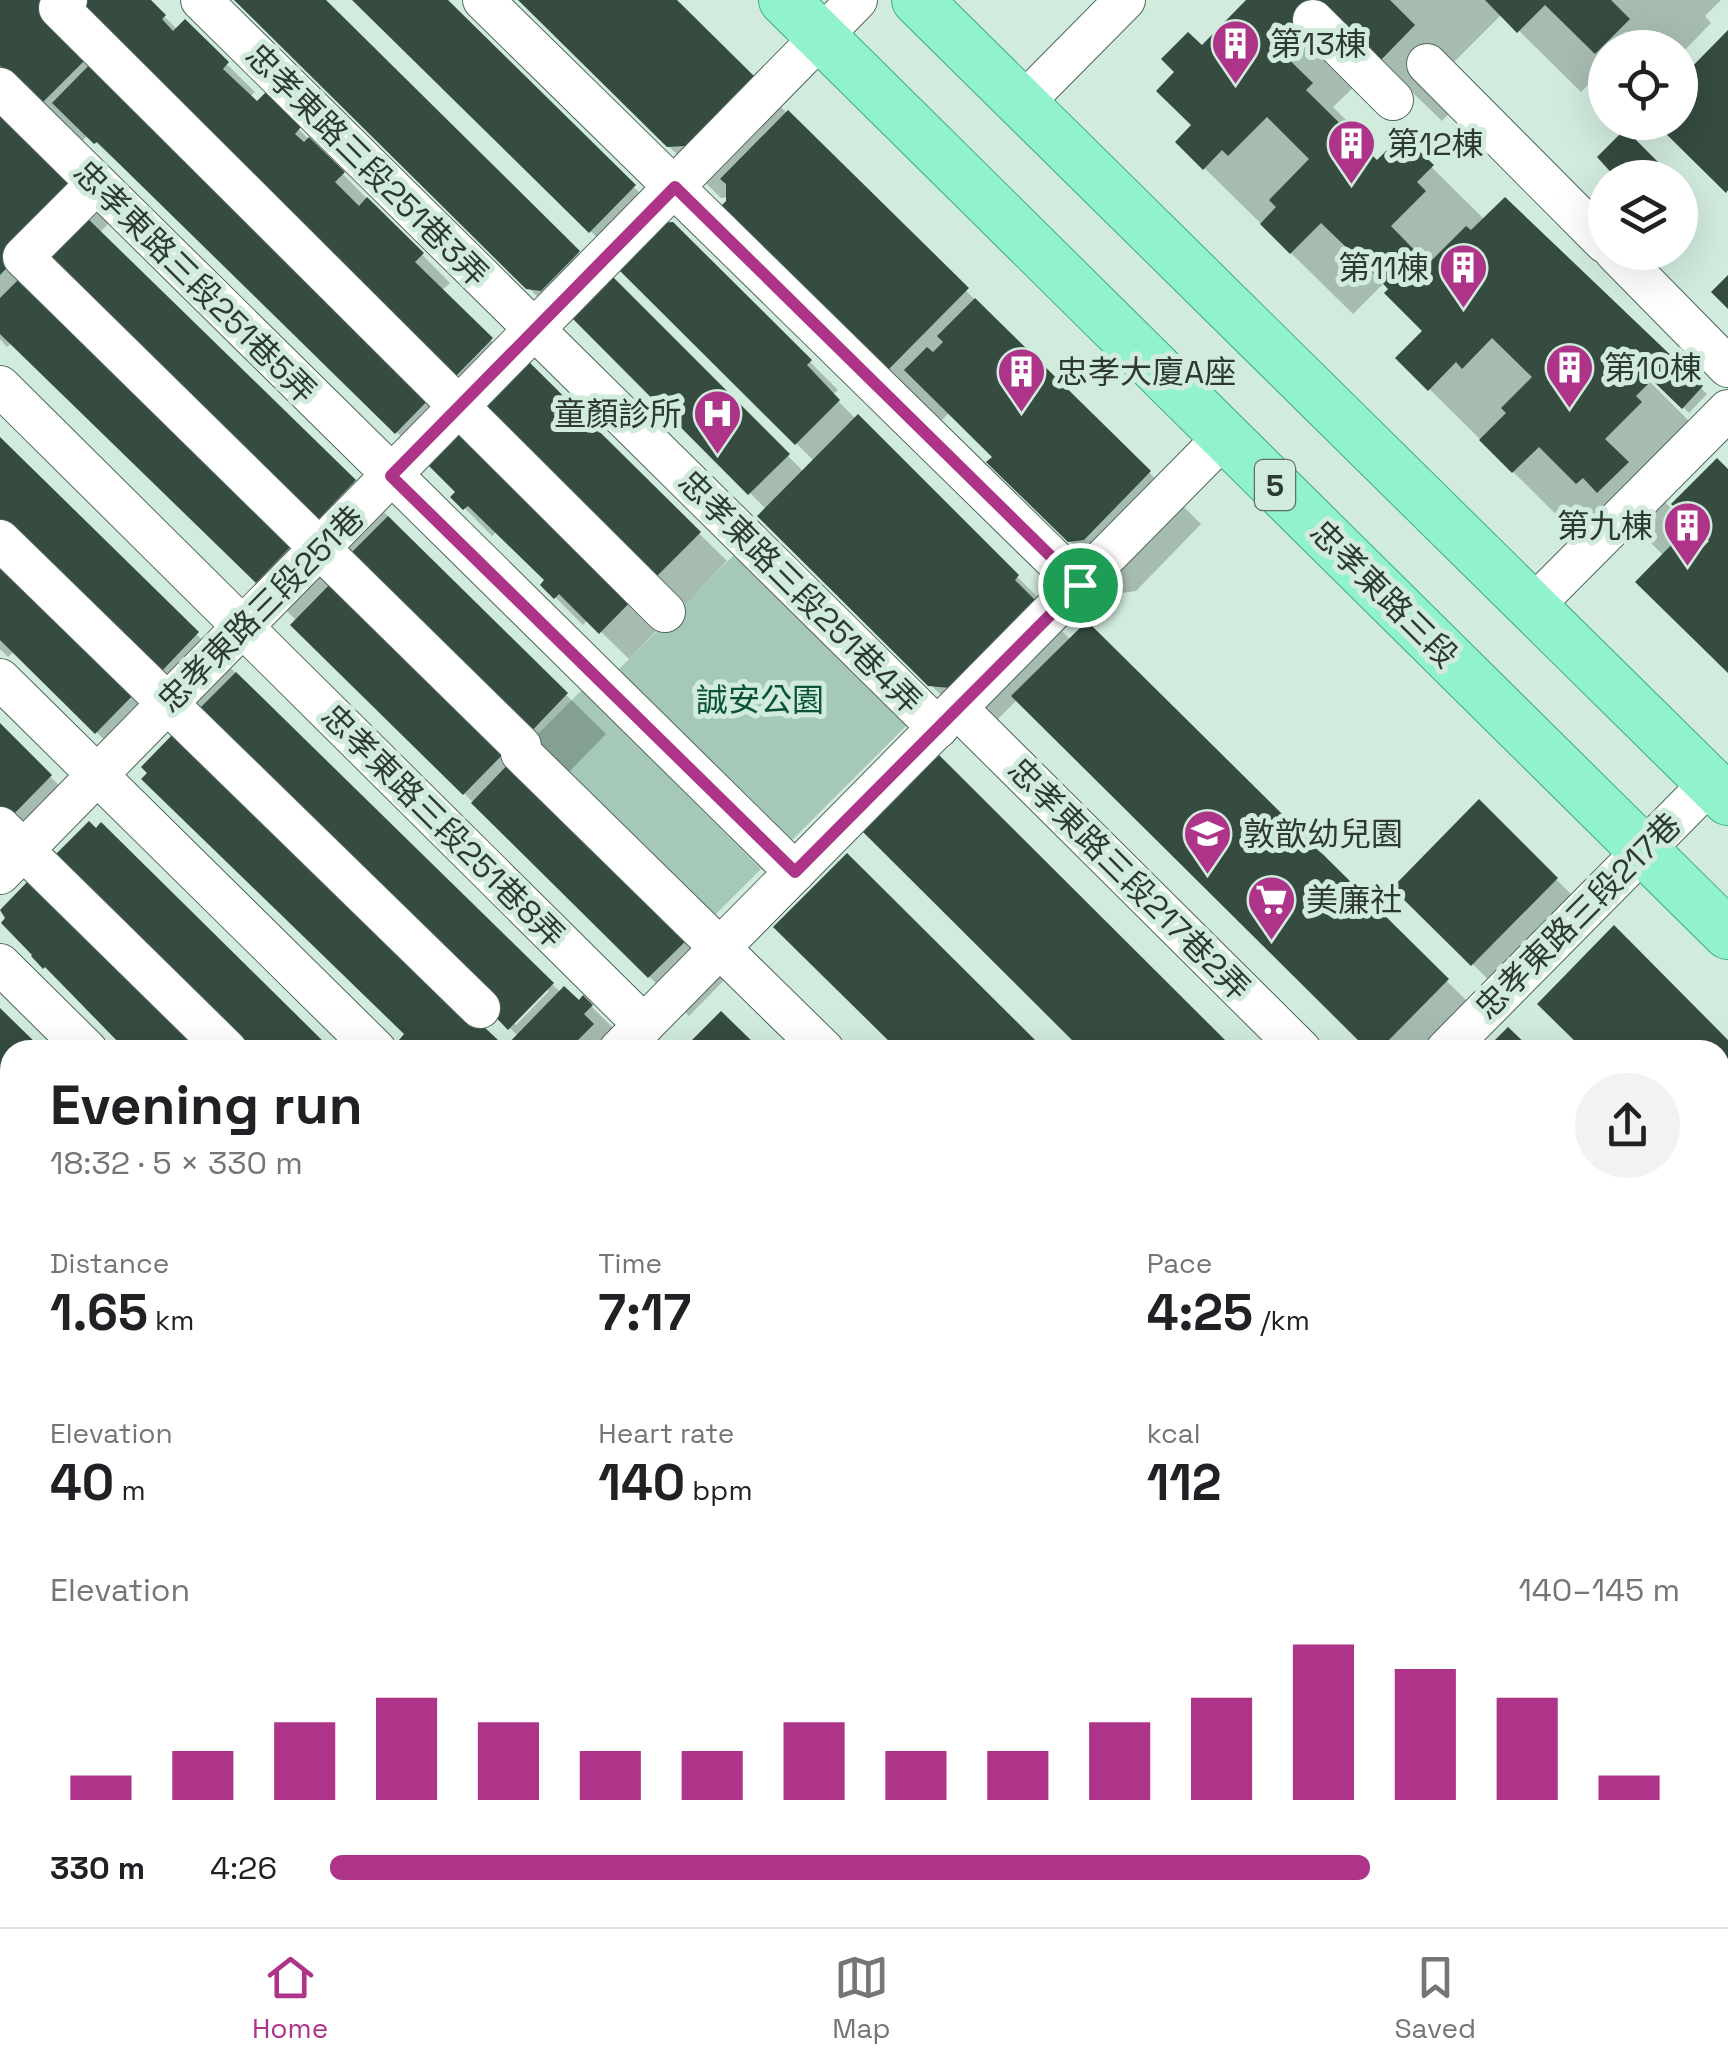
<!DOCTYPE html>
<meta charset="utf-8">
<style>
:root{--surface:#fff;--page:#f2f2f2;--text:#202124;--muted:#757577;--line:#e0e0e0;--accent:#ad3489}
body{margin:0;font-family:"Space Grotesk","Noto Sans TC",sans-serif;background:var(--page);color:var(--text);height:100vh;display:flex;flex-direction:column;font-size:38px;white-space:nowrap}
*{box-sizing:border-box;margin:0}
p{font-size:32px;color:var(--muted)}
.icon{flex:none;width:55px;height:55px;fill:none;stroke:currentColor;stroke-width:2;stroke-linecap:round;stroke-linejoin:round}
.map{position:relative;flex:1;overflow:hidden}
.details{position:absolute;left:0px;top:1040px;width:1730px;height:888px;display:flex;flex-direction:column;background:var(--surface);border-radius:30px 30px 0 0;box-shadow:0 10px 40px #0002}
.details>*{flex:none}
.fabs{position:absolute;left:1588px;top:30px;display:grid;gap:20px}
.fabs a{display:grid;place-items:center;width:110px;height:110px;border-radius:50%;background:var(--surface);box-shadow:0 10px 40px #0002;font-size:50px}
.pin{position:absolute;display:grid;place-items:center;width:85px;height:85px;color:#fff;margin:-42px;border:5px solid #fff;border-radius:50%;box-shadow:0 2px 10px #0007}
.round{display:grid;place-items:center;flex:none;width:105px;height:105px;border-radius:52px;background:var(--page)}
.overview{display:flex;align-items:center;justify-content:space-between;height:170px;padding:0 50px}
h1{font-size:55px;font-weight:700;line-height:75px}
.metrics{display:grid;grid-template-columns:repeat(3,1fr);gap:15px;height:170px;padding:10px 50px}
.metrics div{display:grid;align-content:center}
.metrics b{font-size:50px;font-weight:700}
.metrics small{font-size:28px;font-weight:400}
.metrics p{font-size:28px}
.chart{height:280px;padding:20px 50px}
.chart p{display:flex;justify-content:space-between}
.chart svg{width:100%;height:180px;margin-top:10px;stroke:var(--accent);stroke-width:6}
ul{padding:0 50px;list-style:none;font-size:32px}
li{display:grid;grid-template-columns:160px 120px 1fr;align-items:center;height:75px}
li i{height:25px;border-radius:12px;background:var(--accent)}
.menu{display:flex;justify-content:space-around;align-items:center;height:140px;border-top:2px solid var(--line);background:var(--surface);font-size:28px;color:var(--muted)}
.menu a{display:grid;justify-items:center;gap:5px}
.menu .selected{color:var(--accent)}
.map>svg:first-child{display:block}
.green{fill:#a6c8b6}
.shadow{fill:#0003;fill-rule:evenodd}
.building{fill:#364c40}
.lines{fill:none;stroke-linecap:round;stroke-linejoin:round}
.minor-casing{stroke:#51685c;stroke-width:42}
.major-casing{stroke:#3ead80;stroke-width:52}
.highway-casing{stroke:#3ead80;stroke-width:58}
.minor{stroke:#fff;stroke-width:40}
.major{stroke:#90f3cb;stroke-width:50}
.highway{stroke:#46eba9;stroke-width:55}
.route-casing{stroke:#fff;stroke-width:20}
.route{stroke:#ad3489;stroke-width:12}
.labels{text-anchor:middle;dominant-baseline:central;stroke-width:10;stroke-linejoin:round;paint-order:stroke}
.shield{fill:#d1ebdd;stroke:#606e67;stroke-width:2.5}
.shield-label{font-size:30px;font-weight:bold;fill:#2f3934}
.poi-label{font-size:32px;fill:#2f3934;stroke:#d1ebdd;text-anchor:start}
.street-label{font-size:32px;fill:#2f3934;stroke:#d1ebdd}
.park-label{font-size:32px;fill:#0b5338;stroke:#d1ebdd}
</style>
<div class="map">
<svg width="1728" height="1927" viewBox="0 0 1728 1927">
<rect width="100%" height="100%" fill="#d1ebdd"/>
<!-- green -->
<g class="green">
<path d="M 737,552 L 909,723 L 783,849 L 611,677 Z"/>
<path d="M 582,690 L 761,869 L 701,929 L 522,750 Z"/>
<path d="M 0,1276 L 10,1286 L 10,1408 L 0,1399 Z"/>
</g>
<!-- shadow -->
<g class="shadow">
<path d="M 0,0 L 147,0 L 178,30 L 185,23 L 255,92 L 249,97 L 257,104 L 266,96 L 450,283 L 441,291 L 514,363 L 524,361 L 727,561 L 685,604 L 477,399 L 480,397 L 105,30 L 667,620 L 629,659 L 588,619 L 583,625 L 543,585 L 547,581 L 497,531 L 492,536 L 454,497 L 458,492 L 181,221 L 88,135 L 80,143 L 0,63 Z"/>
<path d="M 237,0 L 323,0 L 604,278 L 607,275 L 804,472 L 815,462 L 618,265 L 621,261 L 355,0 L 444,0 L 662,215 L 651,225 L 672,224 L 838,390 L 832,395 L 857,420 L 1057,616 L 1052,621 L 1071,640 L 1087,625 L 1475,1009 L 1434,1050 L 1372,1050 L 1018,699 L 991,726 L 970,724 L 761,516 L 767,510 L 575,318 L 577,309 L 557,316 Z"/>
<path d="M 521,0 L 673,0 L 1201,524 L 1136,591 L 1122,593 L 990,462 L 995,457 L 950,412 L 941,421 L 725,206 L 729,197 L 721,198 Z"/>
<path d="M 1250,0 L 1721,0 L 1705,16 L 1711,23 L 1680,55 L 1680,48 L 1605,48 L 1605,68 L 1581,92 L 1502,14 L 1452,64 L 1475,88 L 1442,121 L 1387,68 L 1359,82 L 1333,107 L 1372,146 L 1366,153 L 1378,164 L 1402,138 L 1484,219 L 1505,200 L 1707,394 L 1689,413 L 1623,349 L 1620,352 L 1711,443 L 1695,459 L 1702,465 L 1665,502 L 1688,525 L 1676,538 L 1696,558 L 1712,541 L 1728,473 L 1728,671 L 1664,556 L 1646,538 L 1640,544 L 1602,506 L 1575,533 L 1398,358 L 1425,331 L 1384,283 L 1353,314 L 1178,142 L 1194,126 L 1202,48 Z"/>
<path d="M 0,114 L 109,223 L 99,233 L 354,482 L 393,521 L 391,523 L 606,734 L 565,776 L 732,972 L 689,1016 L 294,625 L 297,621 L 12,342 L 7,347 L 0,339 Z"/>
<path d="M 0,441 L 561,993 L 591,1006 L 619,1034 L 617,1050 L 506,1050 L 519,1037 L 199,712 L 0,518 ZM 546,988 L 549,991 L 516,1025 L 512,1022 Z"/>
<path d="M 0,553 L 166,717 L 124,759 L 14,651 L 8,657 L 0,649 Z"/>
<path d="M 0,727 L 78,804 L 39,843 L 0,805 Z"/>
<path d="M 1479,803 L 1584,907 L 1500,991 L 1395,888 Z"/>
<path d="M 447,994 L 505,1050 L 412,1050 Z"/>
<path d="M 1541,1004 L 1728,1041 L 1728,1185 L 1720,1177 L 1720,1050 L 1587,1050 Z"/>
<path d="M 1720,1724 L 1728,1732 L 1728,1785 L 1720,1793 Z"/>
<path d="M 263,1918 L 471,1918 L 481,1927 L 271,1927 Z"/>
<path d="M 780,1918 L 947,1918 L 957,1927 L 791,1927 Z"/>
<path d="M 1037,1918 L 1174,1918 L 1183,1927 L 1047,1927 Z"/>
<path d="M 1306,1918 L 1440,1918 L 1450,1927 L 1316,1927 Z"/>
<path d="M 1501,1918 L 1638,1918 L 1647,1927 L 1511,1927 Z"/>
</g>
<!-- building -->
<g class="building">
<path d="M 0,0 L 57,0 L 94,51 L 39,106 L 0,66 Z"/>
<path d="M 72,0 L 151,0 L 166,15 L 162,19 L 173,31 L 185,19 L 229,62 L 223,69 L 257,101 L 266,92 L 301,127 L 295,134 L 304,142 L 309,137 L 345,172 L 335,182 L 359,206 L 367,197 L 424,253 L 415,262 L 493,338 L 456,376 Z"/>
<path d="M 234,0 L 326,0 L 580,251 L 541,291 L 526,289 Z"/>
<path d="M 352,0 L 448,0 L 636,185 L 589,233 Z"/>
<path d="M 518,0 L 677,0 L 755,77 L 686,146 L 667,147 Z"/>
<path d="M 1246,0 L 1390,0 L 1415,25 L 1379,62 L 1296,22 L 1273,44 L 1313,83 L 1306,90 L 1377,160 L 1402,135 L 1434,165 L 1417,182 L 1426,191 L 1391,226 L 1428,264 L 1466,226 L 1471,230 L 1505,197 L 1703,386 L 1682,409 L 1652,380 L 1636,396 L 1642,402 L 1605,439 L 1629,462 L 1597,493 L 1583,478 L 1576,484 L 1539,447 L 1512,473 L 1479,440 L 1506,413 L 1501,408 L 1532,377 L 1492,338 L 1462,369 L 1456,362 L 1428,391 L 1395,358 L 1422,331 L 1384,293 L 1388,289 L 1372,272 L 1321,223 L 1290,254 L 1260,224 L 1276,207 L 1269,200 L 1309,159 L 1267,117 L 1228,156 L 1222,150 L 1203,170 L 1175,142 L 1191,125 L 1156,91 L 1174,72 L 1161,59 L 1188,32 L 1202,45 Z"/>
<path d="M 1485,0 L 1611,0 L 1630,19 L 1595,54 L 1545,5 L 1517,33 Z"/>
<path d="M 1728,30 L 1728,190 L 1726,193 L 1654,122 L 1680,122 L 1680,79 Z"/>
<path d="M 99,55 L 440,388 L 395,434 L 97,142 L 94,144 L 52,103 Z"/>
<path d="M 0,110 L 72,182 L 23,251 L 0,275 Z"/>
<path d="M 788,110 L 969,288 L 887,371 L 721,206 L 726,201 L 726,184 L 720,179 Z"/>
<path d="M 1625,129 L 1665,169 L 1657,178 L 1616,178 L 1597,157 Z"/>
<path d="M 83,214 L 356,480 L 313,525 L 39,258 Z"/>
<path d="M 673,222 L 812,360 L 807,365 L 840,400 L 795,445 L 614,265 L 656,223 Z"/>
<path d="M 607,271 L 790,454 L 748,495 L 573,319 L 576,302 Z"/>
<path d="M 26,272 L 299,538 L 256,583 L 0,334 L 0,298 Z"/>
<path d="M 1728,275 L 1728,309 L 1711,292 Z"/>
<path d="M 975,298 L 1151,471 L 1084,540 L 1068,542 L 986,462 L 992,457 L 904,370 L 927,347 L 933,352 L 943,342 L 937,336 Z"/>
<path d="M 525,358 L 701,532 L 655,578 L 474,399 Z"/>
<path d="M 460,409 L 640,592 L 599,634 L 559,594 L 554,599 L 540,585 L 544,580 L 468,506 L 463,510 L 450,497 L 455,492 L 422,459 Z"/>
<path d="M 858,414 L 1019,575 L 1015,580 L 1037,602 L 951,688 L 928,686 L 757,516 Z"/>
<path d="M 0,437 L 199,632 L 158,675 L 0,521 Z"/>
<path d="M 1717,458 L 1728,469 L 1728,673 L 1635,582 L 1679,537 L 1696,554 L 1709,541 L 1671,504 Z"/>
<path d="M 388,516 L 568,693 L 524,739 L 343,561 Z"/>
<path d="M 0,550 L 140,688 L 95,734 L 0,640 Z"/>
<path d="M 336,578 L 508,749 L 463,795 L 290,625 Z"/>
<path d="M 1087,621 L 1449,979 L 1379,1050 L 1368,1050 L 1011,696 Z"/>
<path d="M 236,672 L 554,983 L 508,1030 L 199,709 Z"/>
<path d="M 0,723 L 52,775 L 10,818 L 0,808 Z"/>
<path d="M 173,734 L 498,1040 L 488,1050 L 409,1050 L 399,1040 L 404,1034 L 141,779 L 147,773 L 141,767 Z"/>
<path d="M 517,755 L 695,932 L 648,978 L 471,803 Z"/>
<path d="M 939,755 L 1215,1030 L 1235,1050 L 1082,1050 L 863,832 Z"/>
<path d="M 1479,799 L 1558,878 L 1471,966 L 1392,888 Z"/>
<path d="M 89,821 L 96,828 L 101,822 L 332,1050 L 252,1050 L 54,856 Z"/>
<path d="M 847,853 L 1029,1034 L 1045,1050 L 898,1050 L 773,927 Z"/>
<path d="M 32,877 L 206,1050 L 126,1050 L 45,967 L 43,969 L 31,956 L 32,955 L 1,923 L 5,918 L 0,910 Z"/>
<path d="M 1614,925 L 1728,1040 L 1728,1187 L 1720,1180 L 1720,1050 L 1602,1050 L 1592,1040 L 1583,1049 L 1537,1004 Z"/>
<path d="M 564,986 L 579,1000 L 583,995 L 593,1005 L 584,1014 L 594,1024 L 568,1050 L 502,1050 Z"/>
<path d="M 0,1008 L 43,1050 L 10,1050 L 10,1095 L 0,1085 Z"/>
<path d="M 721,1011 L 761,1050 L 682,1050 Z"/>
<path d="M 1508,1027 L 1532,1050 L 1485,1050 Z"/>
<path d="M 0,1137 L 10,1146 L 10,1215 L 2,1207 L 0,1209 Z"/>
<path d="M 1720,1239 L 1728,1247 L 1728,1417 L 1720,1409 Z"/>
<path d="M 0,1478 L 10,1488 L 10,1566 L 0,1556 Z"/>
<path d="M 1720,1505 L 1728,1513 L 1728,1677 L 1720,1669 Z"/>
<path d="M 0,1565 L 10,1579 L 10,1651 L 0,1644 Z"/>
<path d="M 259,1918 L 466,1918 L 480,1927 L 268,1927 Z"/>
<path d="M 784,1918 L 877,1918 L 888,1927 L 795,1927 Z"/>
<path d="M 924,1918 L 950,1918 L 961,1927 L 916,1927 Z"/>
<path d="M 1033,1918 L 1177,1918 L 1187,1927 L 1043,1927 Z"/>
<path d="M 1303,1918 L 1444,1918 L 1453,1927 L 1313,1927 Z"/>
<path d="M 1498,1918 L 1597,1918 L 1587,1927 L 1508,1927 Z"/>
</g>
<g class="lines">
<defs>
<g id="minor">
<path d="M 67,0 L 59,8 L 665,612"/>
<path d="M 201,0 L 938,728"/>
<path d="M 483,0 L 1080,585"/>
<path d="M 1313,20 L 1393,100"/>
<path d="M 1427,64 L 1605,243"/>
<path d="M 0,88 L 795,872"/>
<path d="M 1022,104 L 1125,0"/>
<path d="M 96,184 L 23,257 L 521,746 L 521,753 L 824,1050"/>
<path d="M 1615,252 L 1728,367"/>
<path d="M 0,386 L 644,1025"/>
<path d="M 0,540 L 480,1008"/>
<path d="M 1532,607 L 1728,410"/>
<path d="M 0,679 L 376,1050"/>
<path d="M 957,708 L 1301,1050"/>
<path d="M 0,827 L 227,1050"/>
<path d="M 0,874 L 857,0"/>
<path d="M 0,964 L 87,1050"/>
<path d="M 619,1050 L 1225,436"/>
<path d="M 1446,1050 L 1710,783"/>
<path d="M 0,1110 L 10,1120"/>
<path d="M 0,1260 L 10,1270"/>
<path d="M 0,1428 L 10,1438"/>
<path d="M 1720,1465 L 1728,1473"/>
<path d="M 0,1717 L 10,1707"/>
<path d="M 0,1747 L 10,1758"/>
<path d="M 1720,1784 L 1728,1772"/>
<path d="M 0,1912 L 15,1927"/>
<path d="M 87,1918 L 96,1927"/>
<path d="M 160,1918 L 169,1927"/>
<path d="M 729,1918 L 740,1927"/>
<path d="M 973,1918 L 983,1927"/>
<path d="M 1233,1918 L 1243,1927"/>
<path d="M 204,1927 L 215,1918"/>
<path d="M 1624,1927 L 1631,1918"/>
</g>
<g id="major">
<path d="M 784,0 L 1728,934"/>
<path d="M 917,0 L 1728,800"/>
</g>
<g id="highway">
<path d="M 0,1796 L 10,1806"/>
<path d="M 0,1866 L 10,1877"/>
<path d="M 51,1918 L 60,1927"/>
<path d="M 119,1918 L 128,1927"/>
</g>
</defs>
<!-- minor casing -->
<use href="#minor" class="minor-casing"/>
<!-- major casing -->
<use href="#major" class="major-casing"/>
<!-- highway casing -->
<use href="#highway" class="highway-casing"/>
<!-- minor -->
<use href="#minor" class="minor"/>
<!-- major -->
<use href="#major" class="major"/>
<!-- highway -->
<use href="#highway" class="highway"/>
</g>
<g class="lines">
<defs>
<path id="route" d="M 675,187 L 1080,585 L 795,872 L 391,476 Z"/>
</defs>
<!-- route casing -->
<use href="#route" class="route-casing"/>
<!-- route -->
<use href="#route" class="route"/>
</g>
<!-- icons -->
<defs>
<symbol id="building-pin" viewBox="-11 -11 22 30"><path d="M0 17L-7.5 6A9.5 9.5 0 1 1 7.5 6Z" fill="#ad3489" stroke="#d1ebdd"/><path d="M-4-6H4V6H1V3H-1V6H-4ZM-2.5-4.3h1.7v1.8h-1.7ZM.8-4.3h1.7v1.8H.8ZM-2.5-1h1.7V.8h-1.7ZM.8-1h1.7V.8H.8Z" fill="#fff"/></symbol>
<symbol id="hospital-pin" viewBox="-11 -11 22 30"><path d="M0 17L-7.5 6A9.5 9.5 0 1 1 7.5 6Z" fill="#ad3489" stroke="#d1ebdd"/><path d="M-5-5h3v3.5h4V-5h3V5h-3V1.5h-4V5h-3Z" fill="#fff"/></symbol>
<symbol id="school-pin" viewBox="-11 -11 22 30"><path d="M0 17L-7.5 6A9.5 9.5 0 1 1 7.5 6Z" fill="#ad3489" stroke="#d1ebdd"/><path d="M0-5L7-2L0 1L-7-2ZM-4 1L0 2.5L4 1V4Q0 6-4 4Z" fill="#fff"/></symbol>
<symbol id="supermarket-pin" viewBox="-11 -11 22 30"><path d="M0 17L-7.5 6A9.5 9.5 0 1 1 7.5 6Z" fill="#ad3489" stroke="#d1ebdd"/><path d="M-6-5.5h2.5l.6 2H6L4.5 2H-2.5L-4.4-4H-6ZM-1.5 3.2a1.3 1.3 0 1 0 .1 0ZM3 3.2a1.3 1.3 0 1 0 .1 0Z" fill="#fff"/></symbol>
</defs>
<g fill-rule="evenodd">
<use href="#building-pin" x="1208" y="16" width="55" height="75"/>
<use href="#building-pin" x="1324" y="116" width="55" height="75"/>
<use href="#building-pin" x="1436" y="240" width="55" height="75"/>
<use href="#building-pin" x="1542" y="340" width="55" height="75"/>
<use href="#building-pin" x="994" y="344" width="55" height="75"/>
<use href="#hospital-pin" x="690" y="386" width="55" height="75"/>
<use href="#building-pin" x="1660" y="498" width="55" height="75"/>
<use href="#school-pin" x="1180" y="806" width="55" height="75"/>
<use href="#supermarket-pin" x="1244" y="872" width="55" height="75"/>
</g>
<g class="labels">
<!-- shield labels -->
<rect class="shield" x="1255" y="460" width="40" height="50" rx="8"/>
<g class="shield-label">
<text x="1275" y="485">5</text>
</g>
<!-- poi labels -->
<g class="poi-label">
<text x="1270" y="44">第13棟</text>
<text x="1387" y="144">第12棟</text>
<text x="1429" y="268" text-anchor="end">第11棟</text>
<text x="1604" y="368">第10棟</text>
<text x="1056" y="372">忠孝大廈A座</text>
<text x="682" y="414" text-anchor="end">童顏診所</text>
<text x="1653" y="526" text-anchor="end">第九棟</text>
<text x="1243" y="834">敦歆幼兒園</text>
<text x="1306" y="900">美廉社</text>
</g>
<!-- street labels -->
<g class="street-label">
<text transform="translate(367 165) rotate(45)">忠孝東路三段251巷3弄</text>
<text transform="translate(195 282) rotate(45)">忠孝東路三段251巷5弄</text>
<text transform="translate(800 592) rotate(45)">忠孝東路三段251巷4弄</text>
<text transform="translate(1384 594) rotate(45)">忠孝東路三段</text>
<text transform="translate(261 609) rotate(-45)">忠孝東路三段251巷</text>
<text transform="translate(443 826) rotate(45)">忠孝東路三段251巷8弄</text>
<text transform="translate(1129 879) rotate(45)">忠孝東路三段217巷2弄</text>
<text transform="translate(1578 916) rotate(-45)">忠孝東路三段217巷</text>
</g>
<!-- park labels -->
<g class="park-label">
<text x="760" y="700">誠安公園</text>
</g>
</g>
</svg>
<div class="fabs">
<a><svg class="icon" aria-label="locate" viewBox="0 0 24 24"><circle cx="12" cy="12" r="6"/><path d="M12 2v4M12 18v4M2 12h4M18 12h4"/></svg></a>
<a><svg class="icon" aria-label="layers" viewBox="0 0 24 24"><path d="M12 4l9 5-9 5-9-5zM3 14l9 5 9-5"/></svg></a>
</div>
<div class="pin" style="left:1080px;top:585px;background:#1e9e55"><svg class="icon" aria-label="arrive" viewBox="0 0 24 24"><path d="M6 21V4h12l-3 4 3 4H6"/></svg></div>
<section class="details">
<div class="overview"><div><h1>Evening run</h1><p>18:32 · 5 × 330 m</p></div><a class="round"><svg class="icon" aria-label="share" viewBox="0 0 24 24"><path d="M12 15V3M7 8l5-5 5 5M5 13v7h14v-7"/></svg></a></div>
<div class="metrics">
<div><p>Distance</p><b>1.65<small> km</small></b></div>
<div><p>Time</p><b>7:17</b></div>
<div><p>Pace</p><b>4:25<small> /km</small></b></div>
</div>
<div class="metrics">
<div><p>Elevation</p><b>40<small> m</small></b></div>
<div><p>Heart rate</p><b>140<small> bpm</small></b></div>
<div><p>kcal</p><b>112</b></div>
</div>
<div class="chart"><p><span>Elevation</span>140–145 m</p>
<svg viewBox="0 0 160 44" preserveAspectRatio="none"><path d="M5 44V38M15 44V32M25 44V25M35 44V19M45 44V25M55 44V32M65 44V32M75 44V25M85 44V32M95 44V32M105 44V25M115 44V19M125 44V6M135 44V12M145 44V19M155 44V38"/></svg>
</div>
<ul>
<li><b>330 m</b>4:26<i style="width:77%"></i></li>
</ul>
</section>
</div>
<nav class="menu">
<a class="selected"><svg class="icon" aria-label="home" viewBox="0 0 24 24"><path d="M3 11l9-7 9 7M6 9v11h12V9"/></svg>Home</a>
<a><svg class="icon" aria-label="map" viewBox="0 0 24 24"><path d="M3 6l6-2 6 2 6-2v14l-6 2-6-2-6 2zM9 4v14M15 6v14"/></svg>Map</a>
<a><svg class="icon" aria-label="saved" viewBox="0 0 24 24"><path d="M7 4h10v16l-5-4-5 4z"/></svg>Saved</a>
</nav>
